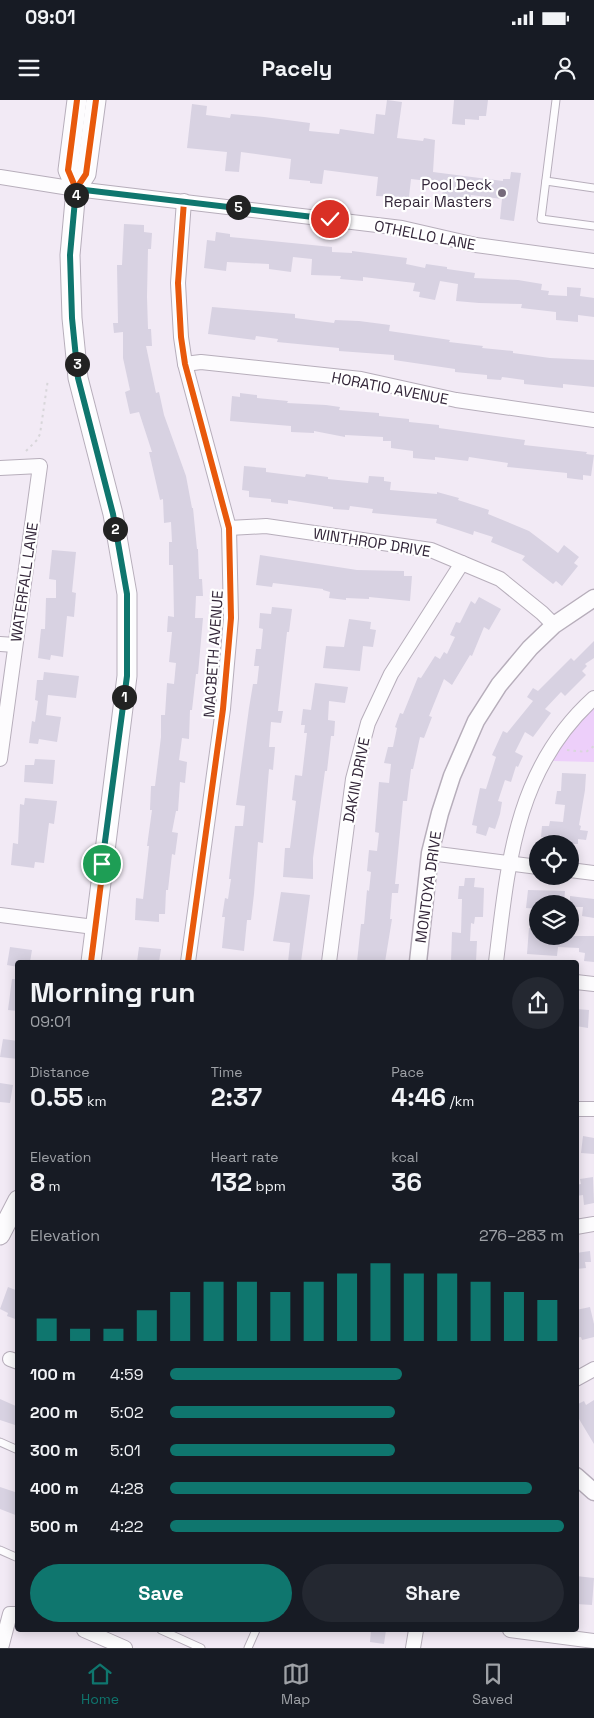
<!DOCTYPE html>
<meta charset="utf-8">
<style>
:root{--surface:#171b24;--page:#242831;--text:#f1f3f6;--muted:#9ea1a6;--line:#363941;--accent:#0f766e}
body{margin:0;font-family:"Space Grotesk",sans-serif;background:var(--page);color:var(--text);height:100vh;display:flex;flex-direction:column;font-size:19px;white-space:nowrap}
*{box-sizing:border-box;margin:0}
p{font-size:16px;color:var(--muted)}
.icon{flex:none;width:28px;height:28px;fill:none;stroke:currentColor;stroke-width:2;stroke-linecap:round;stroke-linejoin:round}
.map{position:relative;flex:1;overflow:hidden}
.details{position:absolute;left:15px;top:860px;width:564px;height:672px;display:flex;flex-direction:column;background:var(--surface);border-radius:5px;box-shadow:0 2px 12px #0003}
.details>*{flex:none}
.controls{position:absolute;left:529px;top:735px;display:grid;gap:10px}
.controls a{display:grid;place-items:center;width:50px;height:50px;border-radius:50%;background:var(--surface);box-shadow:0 2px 12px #0003;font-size:25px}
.pin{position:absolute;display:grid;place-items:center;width:42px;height:42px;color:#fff;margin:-21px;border:2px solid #fff;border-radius:50%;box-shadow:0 1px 5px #0007}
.km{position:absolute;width:25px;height:25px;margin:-12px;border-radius:50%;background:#222;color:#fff;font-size:14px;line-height:25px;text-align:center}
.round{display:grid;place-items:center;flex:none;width:52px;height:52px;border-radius:26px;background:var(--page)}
.head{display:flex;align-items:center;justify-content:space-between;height:85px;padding:0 15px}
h1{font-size:28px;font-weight:800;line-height:38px}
.stats{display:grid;grid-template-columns:repeat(3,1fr);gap:8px;height:85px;padding:5px 15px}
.stats div{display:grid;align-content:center}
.stats b{font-size:25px;font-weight:800}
.stats small{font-size:14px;font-weight:400}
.stats p{font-size:14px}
.chart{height:140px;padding:10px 15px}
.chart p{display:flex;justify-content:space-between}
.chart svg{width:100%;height:90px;margin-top:5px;stroke:var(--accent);stroke-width:6}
.cta{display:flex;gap:10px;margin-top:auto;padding:10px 15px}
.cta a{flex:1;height:58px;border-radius:30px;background:var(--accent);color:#fff;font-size:20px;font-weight:800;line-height:58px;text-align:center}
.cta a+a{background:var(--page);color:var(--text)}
ul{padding:0 15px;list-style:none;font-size:16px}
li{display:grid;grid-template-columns:80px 60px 1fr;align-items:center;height:38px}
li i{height:12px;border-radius:6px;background:var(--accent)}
.status{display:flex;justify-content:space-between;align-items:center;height:35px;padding:0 25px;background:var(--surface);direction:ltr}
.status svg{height:14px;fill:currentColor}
header{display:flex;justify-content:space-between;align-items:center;height:65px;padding:0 15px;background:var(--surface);font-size:22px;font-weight:800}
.tab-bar{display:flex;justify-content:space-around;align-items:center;height:70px;border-top:1px solid var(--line);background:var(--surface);font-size:14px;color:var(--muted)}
.tab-bar a{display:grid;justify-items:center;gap:2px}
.tab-bar .current{color:var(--accent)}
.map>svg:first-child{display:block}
.green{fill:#edcffa}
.building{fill:#d8d2e2}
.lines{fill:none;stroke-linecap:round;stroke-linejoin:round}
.service-casing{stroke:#b7aebb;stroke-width:9}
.minor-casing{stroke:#b7aebb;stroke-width:16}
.tertiary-casing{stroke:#b7aebb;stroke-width:19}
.secondary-casing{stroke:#b7aebb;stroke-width:21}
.path{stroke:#d8d6da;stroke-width:2;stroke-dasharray:2.5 4;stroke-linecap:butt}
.service{stroke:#fdfcfe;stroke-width:7}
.minor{stroke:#fdfcfe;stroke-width:14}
.tertiary{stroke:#fdfcfe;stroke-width:16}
.secondary{stroke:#fdfcfe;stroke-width:19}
.cycleway-casing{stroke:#fff;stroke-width:9}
.cycleway{stroke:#e8590c;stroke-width:6}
.route-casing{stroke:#fff;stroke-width:10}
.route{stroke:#0f766e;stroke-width:6}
.poi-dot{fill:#766b7b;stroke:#fff;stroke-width:2}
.labels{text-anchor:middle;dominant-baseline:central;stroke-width:4.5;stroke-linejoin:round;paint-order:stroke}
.poi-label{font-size:15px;fill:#332639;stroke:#fff;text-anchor:end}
.street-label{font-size:15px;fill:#332639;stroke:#fff}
</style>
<div class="status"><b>09:01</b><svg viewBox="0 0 49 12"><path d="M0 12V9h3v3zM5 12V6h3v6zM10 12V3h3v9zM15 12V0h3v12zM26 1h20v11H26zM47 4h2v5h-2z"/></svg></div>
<header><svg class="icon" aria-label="menu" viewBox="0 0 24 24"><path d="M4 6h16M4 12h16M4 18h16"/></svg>Pacely<svg class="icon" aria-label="person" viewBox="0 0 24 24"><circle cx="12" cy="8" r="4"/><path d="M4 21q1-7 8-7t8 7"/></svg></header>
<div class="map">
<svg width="594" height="1548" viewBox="0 0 594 1548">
<rect width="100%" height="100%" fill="#f2eaf5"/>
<!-- green -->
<path class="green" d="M 594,607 L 594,662 L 553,661 L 566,639 Z"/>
<!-- building -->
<g class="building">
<path d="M 387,0 L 402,2 L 397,38 L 423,41 L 424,38 L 435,40 L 433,72 L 503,81 L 503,79 L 510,79 L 511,72 L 521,73 L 514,121 L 500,119 L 502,99 L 471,95 L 469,108 L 451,108 L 451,106 L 441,105 L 444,83 L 411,79 L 409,97 L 376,96 L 378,77 L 324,70 L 322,84 L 310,83 L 310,81 L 289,79 L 291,59 L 241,52 L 239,72 L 225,71 L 227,52 L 187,48 L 192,4 L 207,6 L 206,15 L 230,18 L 231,14 L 264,17 L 310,23 L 309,31 L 339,34 L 340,29 L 374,34 L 376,14 L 385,15 Z"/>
<path d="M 454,0 L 488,0 L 486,16 L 479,16 L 479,20 L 465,19 L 465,25 L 452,24 Z"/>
<path d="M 124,124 L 144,125 L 144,132 L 152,133 L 151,149 L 148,149 L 147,197 L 148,229 L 151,229 L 152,246 L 146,246 L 156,293 L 159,292 L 164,315 L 186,376 L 192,408 L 193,408 L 197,449 L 198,449 L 199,479 L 202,479 L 203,496 L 196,496 L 195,518 L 203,518 L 198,574 L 196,574 L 192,610 L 190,610 L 189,639 L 182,638 L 179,660 L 187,662 L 185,683 L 180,682 L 178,711 L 176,711 L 172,732 L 178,733 L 175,755 L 172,754 L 168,790 L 166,790 L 165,814 L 159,814 L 159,822 L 135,820 L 136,798 L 143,799 L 149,746 L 147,746 L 152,710 L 150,710 L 151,686 L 155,686 L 161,637 L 161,615 L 165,615 L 167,583 L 174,584 L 176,563 L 169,562 L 172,532 L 167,532 L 168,516 L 174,517 L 173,465 L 169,465 L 169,442 L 172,442 L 171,422 L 164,423 L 163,399 L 160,400 L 149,352 L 152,352 L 139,312 L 130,314 L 125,292 L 130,290 L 123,258 L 123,232 L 114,233 L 113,223 L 118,223 L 117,165 L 122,165 Z"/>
<path d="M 216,132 L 230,134 L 230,137 L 332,147 L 332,152 L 352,153 L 352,151 L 407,158 L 406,164 L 425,168 L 426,164 L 447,167 L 447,169 L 475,173 L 474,178 L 518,180 L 542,184 L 541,190 L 549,191 L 548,195 L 567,196 L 567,187 L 581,188 L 580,196 L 594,198 L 594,217 L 578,215 L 578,222 L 556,220 L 556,212 L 521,208 L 522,204 L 479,203 L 456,201 L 458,184 L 440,181 L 435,200 L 419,197 L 420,192 L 413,191 L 415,183 L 363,177 L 363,181 L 340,179 L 341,176 L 311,175 L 312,159 L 293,157 L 291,172 L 269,169 L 269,164 L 227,162 L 226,171 L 204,168 L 207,140 L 215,141 Z"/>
<path d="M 212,207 L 295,214 L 295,218 L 334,223 L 335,220 L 359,221 L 390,225 L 389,231 L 450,240 L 449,242 L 483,246 L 482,248 L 513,251 L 513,253 L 550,258 L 594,260 L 594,287 L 563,284 L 563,288 L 524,284 L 524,280 L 502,277 L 501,280 L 487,279 L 487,275 L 455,272 L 455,269 L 394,260 L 394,255 L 339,251 L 339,248 L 277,242 L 278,239 L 256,236 L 255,240 L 208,234 Z"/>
<path d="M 240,293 L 257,295 L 257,298 L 288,301 L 287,303 L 326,305 L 340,307 L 339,310 L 379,313 L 379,316 L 409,319 L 409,322 L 439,325 L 439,328 L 525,340 L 524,345 L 587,352 L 586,354 L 594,355 L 591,376 L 583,375 L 583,380 L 567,378 L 567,373 L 507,367 L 508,363 L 469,357 L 468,361 L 435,357 L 435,360 L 413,358 L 413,351 L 391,348 L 391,341 L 383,341 L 383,337 L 345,335 L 345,337 L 314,331 L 314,333 L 291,332 L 291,326 L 230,321 L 232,296 L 240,297 Z"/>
<path d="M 244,366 L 266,368 L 266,372 L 305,377 L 306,374 L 328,377 L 328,379 L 368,383 L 369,376 L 384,377 L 384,381 L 391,382 L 390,390 L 437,394 L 437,392 L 459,398 L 458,400 L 489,410 L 488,414 L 529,431 L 558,453 L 564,445 L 579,457 L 574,463 L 578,466 L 562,486 L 556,481 L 553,484 L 522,460 L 525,456 L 491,442 L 493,437 L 474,431 L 473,435 L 458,430 L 436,423 L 437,419 L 372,413 L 373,409 L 350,406 L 349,410 L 333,409 L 333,407 L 288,400 L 288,404 L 271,402 L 271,399 L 249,397 L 249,391 L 242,390 Z"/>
<path d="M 52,450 L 76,452 L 72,492 L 76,493 L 74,517 L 67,516 L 63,557 L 51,555 L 50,560 L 38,558 L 41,529 L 45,529 L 46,498 L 56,498 L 56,480 L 49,479 Z"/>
<path d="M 260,455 L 357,470 L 404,471 L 404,476 L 412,476 L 410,501 L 369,497 L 369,499 L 346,498 L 346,500 L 329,498 L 330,492 L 323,490 L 323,489 L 273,483 L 272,487 L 256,485 Z"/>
<path d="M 479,497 L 501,509 L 489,530 L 484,527 L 472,556 L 470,555 L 452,585 L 444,579 L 429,616 L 432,617 L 424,638 L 420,637 L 413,669 L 411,669 L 407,701 L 403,701 L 395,784 L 399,784 L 398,793 L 392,793 L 390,819 L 392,819 L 385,862 L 357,862 L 361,824 L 364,824 L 367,790 L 369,791 L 371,772 L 367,771 L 369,750 L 377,751 L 379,733 L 375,732 L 379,682 L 389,683 L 391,664 L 384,663 L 388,647 L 393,647 L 397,628 L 395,627 L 400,613 L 403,614 L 418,577 L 421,578 L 435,556 L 440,559 L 444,552 L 447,554 L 455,537 L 450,535 L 456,522 L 460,523 L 471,501 L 475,504 Z"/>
<path d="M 272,507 L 292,509 L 289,532 L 287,532 L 278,611 L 283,611 L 281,623 L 271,622 L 269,647 L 275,647 L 273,670 L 269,669 L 263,743 L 258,742 L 254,794 L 251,820 L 247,820 L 244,851 L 222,848 L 225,817 L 222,817 L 225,798 L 228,799 L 231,779 L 229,779 L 235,726 L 243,726 L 245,706 L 236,705 L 249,608 L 253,584 L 257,584 L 259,566 L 254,566 L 256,549 L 261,549 L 263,529 L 259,528 L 260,513 L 271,514 Z"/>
<path d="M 349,519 L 371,522 L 370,529 L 376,530 L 373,547 L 363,546 L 360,571 L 323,568 L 326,546 L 344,547 Z"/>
<path d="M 594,541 L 594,558 L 585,564 L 587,566 L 582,571 L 586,575 L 565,596 L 561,592 L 545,609 L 551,613 L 533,637 L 525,632 L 515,652 L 523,656 L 518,667 L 516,666 L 511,682 L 505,680 L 498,701 L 502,702 L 500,714 L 495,729 L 489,727 L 486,736 L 476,733 L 477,726 L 472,725 L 480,688 L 486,689 L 496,657 L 492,655 L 503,631 L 507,633 L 533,601 L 527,597 L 533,588 L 538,591 L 571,558 L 574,561 Z"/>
<path d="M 44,572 L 79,576 L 76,598 L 48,595 L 46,615 L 61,617 L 57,642 L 39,639 L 38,644 L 29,643 L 32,621 L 35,622 L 38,601 L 35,600 L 37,580 L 43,580 Z"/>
<path d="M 315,583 L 348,587 L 345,603 L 329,601 L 328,620 L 335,621 L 334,636 L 331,636 L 327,671 L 325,671 L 313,758 L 313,779 L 283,777 L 285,748 L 290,748 L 296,701 L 292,700 L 295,675 L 302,676 L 307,633 L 304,633 L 305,625 L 301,625 L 303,609 L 311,610 Z"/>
<path d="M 35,659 L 55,660 L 53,684 L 24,682 L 25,665 L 34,665 Z"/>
<path d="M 562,673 L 586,674 L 585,690 L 579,725 L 581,726 L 580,730 L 588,731 L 586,740 L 578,739 L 578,744 L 546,744 L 547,738 L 541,737 L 542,726 L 549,726 L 550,721 L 563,722 L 565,705 L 555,704 L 557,691 L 561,691 Z"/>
<path d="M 25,698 L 57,701 L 54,724 L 49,723 L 44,763 L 35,762 L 34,768 L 11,765 L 13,743 L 18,744 L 20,704 L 24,705 Z"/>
<path d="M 465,778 L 475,778 L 474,787 L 484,788 L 483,817 L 475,817 L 474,824 L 471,823 L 470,841 L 477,841 L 476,862 L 451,862 L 452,832 L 461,833 L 462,799 L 458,799 L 459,786 L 464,786 Z"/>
<path d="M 528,790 L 565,791 L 564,804 L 538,804 L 538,809 L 526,808 Z"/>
<path d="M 281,792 L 310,795 L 301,862 L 288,862 L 290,843 L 273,841 Z"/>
<path d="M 570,796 L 594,799 L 594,818 L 582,816 L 583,807 L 570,807 Z"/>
<path d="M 529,828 L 538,828 L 538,836 L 594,836 L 594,862 L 584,861 L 585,853 L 579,852 L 579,848 L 558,847 L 557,856 L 527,854 Z"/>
<path d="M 10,847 L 32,850 L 30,862 L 18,862 L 18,867 L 7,865 Z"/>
<path d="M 139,847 L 161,849 L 159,862 L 137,862 Z"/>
<path d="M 12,879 L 18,879 L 18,911 L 8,910 Z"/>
<path d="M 576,909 L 589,910 L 588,928 L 576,926 Z"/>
<path d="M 3,939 L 18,941 L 18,959 L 0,957 Z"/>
<path d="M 0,983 L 13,985 L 10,1003 L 0,1002 Z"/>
<path d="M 583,1036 L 594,1038 L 594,1054 L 581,1053 Z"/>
<path d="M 593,1077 L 594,1103 L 584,1105 L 583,1095 L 576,1096 L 576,1085 L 581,1084 L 580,1079 Z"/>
<path d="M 590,1151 L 591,1162 L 585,1162 L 586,1168 L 576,1169 L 576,1153 Z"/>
<path d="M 8,1187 L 18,1191 L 18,1220 L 7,1216 L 8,1213 L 0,1209 Z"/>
<path d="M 590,1207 L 594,1224 L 594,1237 L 582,1240 L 581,1237 L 576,1238 L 576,1210 Z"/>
<path d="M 0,1299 L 18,1307 L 18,1326 L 0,1320 Z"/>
<path d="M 594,1300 L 594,1344 L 576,1314 L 576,1305 L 584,1301 L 586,1305 Z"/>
<path d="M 0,1387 L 18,1393 L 18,1416 L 0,1409 Z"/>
<path d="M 576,1476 L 594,1478 L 592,1505 L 576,1504 Z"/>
<path d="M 371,1530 L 386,1530 L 384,1544 L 370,1542 Z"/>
</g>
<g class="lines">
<defs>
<g id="service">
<path d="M 556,0 L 541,119 L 594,126"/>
<path d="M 546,81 L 594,88"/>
<path d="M 0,1342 L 18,1350"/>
<path d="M 0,1450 L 18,1458"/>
<path d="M 161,1530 L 201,1548"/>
<path d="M 248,1548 L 256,1530"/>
</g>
<g id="minor">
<path d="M 0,77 L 76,89 L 402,128 L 476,145 L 594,161"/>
<path d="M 184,101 L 178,183 L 181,237 L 185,264 L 229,428 L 231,518 L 223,609 L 188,862"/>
<path d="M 185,264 L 201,262 L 361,279 L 456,300 L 594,320"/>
<path d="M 0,368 L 40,366 L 0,659"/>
<path d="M 229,428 L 266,426 L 431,450 L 500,479 L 542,513 L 554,525"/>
<path d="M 0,544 L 15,545"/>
<path d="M 430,753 L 538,767"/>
<path d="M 570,770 L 594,773"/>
<path d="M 0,815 L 94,827"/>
<path d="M 329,862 L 353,679 L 368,623 L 391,574 L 462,463"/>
<path d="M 496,862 C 508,764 515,669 594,598"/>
<path d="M 576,882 L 594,884"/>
<path d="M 576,1009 L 594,1009"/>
<path d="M 576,1127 L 594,1124"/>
<path d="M 10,1259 L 18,1262"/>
<path d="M 576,1279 L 594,1269"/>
<path d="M 84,1530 L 125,1548"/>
<path d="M 510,1530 L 594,1541"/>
<path d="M 1,1548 L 10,1514 L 18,1514"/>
<path d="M 413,1548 L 416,1530"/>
</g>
<g id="tertiary">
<path d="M 418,862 L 430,753 L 440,713 L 452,676 L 476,621 L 499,585 L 530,548 L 554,525 L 594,498"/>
<path d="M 576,1376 L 594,1392"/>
</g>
<g id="secondary">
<path d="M 76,89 L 68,70 L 77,0"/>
<path d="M 91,862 L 127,576 L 127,494 L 113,414 L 78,278 L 72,218 L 70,155 L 76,89 L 86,74 L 96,0"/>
<path d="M 0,1135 L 18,1100"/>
</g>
</defs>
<!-- service casing -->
<use href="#service" class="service-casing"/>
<!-- minor casing -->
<use href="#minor" class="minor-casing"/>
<!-- tertiary casing -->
<use href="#tertiary" class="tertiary-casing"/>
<!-- secondary casing -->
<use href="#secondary" class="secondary-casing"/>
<!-- path -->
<g class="path">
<path d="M 26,351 L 37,340 L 40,334 L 48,279"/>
<path d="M 567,650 L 586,652 L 594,646"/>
</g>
<!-- service -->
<use href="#service" class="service"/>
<!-- minor -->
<use href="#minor" class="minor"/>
<!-- tertiary -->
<use href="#tertiary" class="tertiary"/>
<!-- secondary -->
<use href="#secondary" class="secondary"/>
<defs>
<g id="cycleway">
<path d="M 76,89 L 68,70 L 77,0"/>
<path d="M 184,101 L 178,183 L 181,237 L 185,264 L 229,428 L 231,518 L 223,609 L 188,862"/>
<path d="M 91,862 L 127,576 L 127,494 L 113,414 L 78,278 L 72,218 L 70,155 L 76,89 L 86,74 L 96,0"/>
</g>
</defs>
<!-- cycleway casing -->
<use href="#cycleway" class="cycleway-casing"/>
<!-- cycleway -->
<use href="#cycleway" class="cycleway"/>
</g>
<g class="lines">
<defs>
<path id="route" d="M 102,764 L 127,576 L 127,494 L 113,414 L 78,278 L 72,218 L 70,155 L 76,89 L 330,119"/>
</defs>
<!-- route casing -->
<use href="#route" class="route-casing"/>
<!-- route -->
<use href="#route" class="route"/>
</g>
<!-- markers -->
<circle class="poi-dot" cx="502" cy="93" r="5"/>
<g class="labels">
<!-- poi labels -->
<g class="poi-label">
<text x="492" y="84">Pool Deck<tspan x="492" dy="17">Repair Masters</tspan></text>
</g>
<!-- street labels -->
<g class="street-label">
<text transform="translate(425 135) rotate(11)">OTHELLO LANE</text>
<text transform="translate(390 288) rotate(11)">HORATIO AVENUE</text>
<text transform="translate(372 442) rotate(9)">WINTHROP DRIVE</text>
<text transform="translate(24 482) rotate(-82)">WATERFALL LANE</text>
<text transform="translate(213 554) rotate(-86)">MACBETH AVENUE</text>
<text transform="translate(356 680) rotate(-79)">DAKIN DRIVE</text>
<text transform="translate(428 787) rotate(-82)">MONTOYA DRIVE</text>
</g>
</g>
</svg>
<div class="controls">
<a><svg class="icon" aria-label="locate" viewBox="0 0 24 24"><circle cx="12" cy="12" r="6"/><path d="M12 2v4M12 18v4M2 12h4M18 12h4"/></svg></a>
<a><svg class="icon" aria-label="layers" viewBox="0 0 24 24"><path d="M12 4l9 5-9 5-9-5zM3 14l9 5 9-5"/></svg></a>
</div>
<div class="pin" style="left:102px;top:764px;background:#1e9e55"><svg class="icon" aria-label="arrive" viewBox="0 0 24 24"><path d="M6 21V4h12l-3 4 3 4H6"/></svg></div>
<div class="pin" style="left:330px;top:119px;background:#d93025"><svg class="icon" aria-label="check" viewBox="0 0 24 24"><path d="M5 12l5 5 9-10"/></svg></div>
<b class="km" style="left:124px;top:597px">1</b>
<b class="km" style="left:115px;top:429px">2</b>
<b class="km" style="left:77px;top:264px">3</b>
<b class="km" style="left:76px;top:95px">4</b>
<b class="km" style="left:238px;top:107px">5</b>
<section class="details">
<div class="head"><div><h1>Morning run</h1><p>09:01</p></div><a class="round"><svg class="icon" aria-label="share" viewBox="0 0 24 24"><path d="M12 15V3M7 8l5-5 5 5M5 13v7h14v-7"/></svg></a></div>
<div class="stats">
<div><p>Distance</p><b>0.55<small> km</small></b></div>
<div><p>Time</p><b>2:37</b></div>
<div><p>Pace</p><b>4:46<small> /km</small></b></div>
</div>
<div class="stats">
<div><p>Elevation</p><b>8<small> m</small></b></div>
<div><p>Heart rate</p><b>132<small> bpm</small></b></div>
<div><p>kcal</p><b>36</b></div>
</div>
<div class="chart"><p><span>Elevation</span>276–283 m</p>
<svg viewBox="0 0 160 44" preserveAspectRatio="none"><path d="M5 44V33M15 44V38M25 44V38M35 44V29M45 44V20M55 44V15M65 44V15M75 44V20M85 44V15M95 44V11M105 44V6M115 44V11M125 44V11M135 44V15M145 44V20M155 44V24"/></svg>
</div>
<ul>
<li><b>100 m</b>4:59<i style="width:59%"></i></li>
<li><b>200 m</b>5:02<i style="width:57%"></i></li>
<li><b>300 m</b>5:01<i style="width:57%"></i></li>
<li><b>400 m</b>4:28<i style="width:92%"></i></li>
<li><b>500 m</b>4:22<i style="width:100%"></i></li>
</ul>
<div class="cta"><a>Save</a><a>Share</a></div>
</section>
</div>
<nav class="tab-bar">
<a class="current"><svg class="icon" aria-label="home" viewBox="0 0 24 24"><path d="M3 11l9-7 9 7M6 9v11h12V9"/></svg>Home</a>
<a><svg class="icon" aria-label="map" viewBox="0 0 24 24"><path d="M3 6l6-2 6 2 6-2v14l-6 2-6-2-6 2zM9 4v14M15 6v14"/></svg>Map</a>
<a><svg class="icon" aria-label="saved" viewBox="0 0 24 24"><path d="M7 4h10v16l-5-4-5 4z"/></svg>Saved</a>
</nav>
